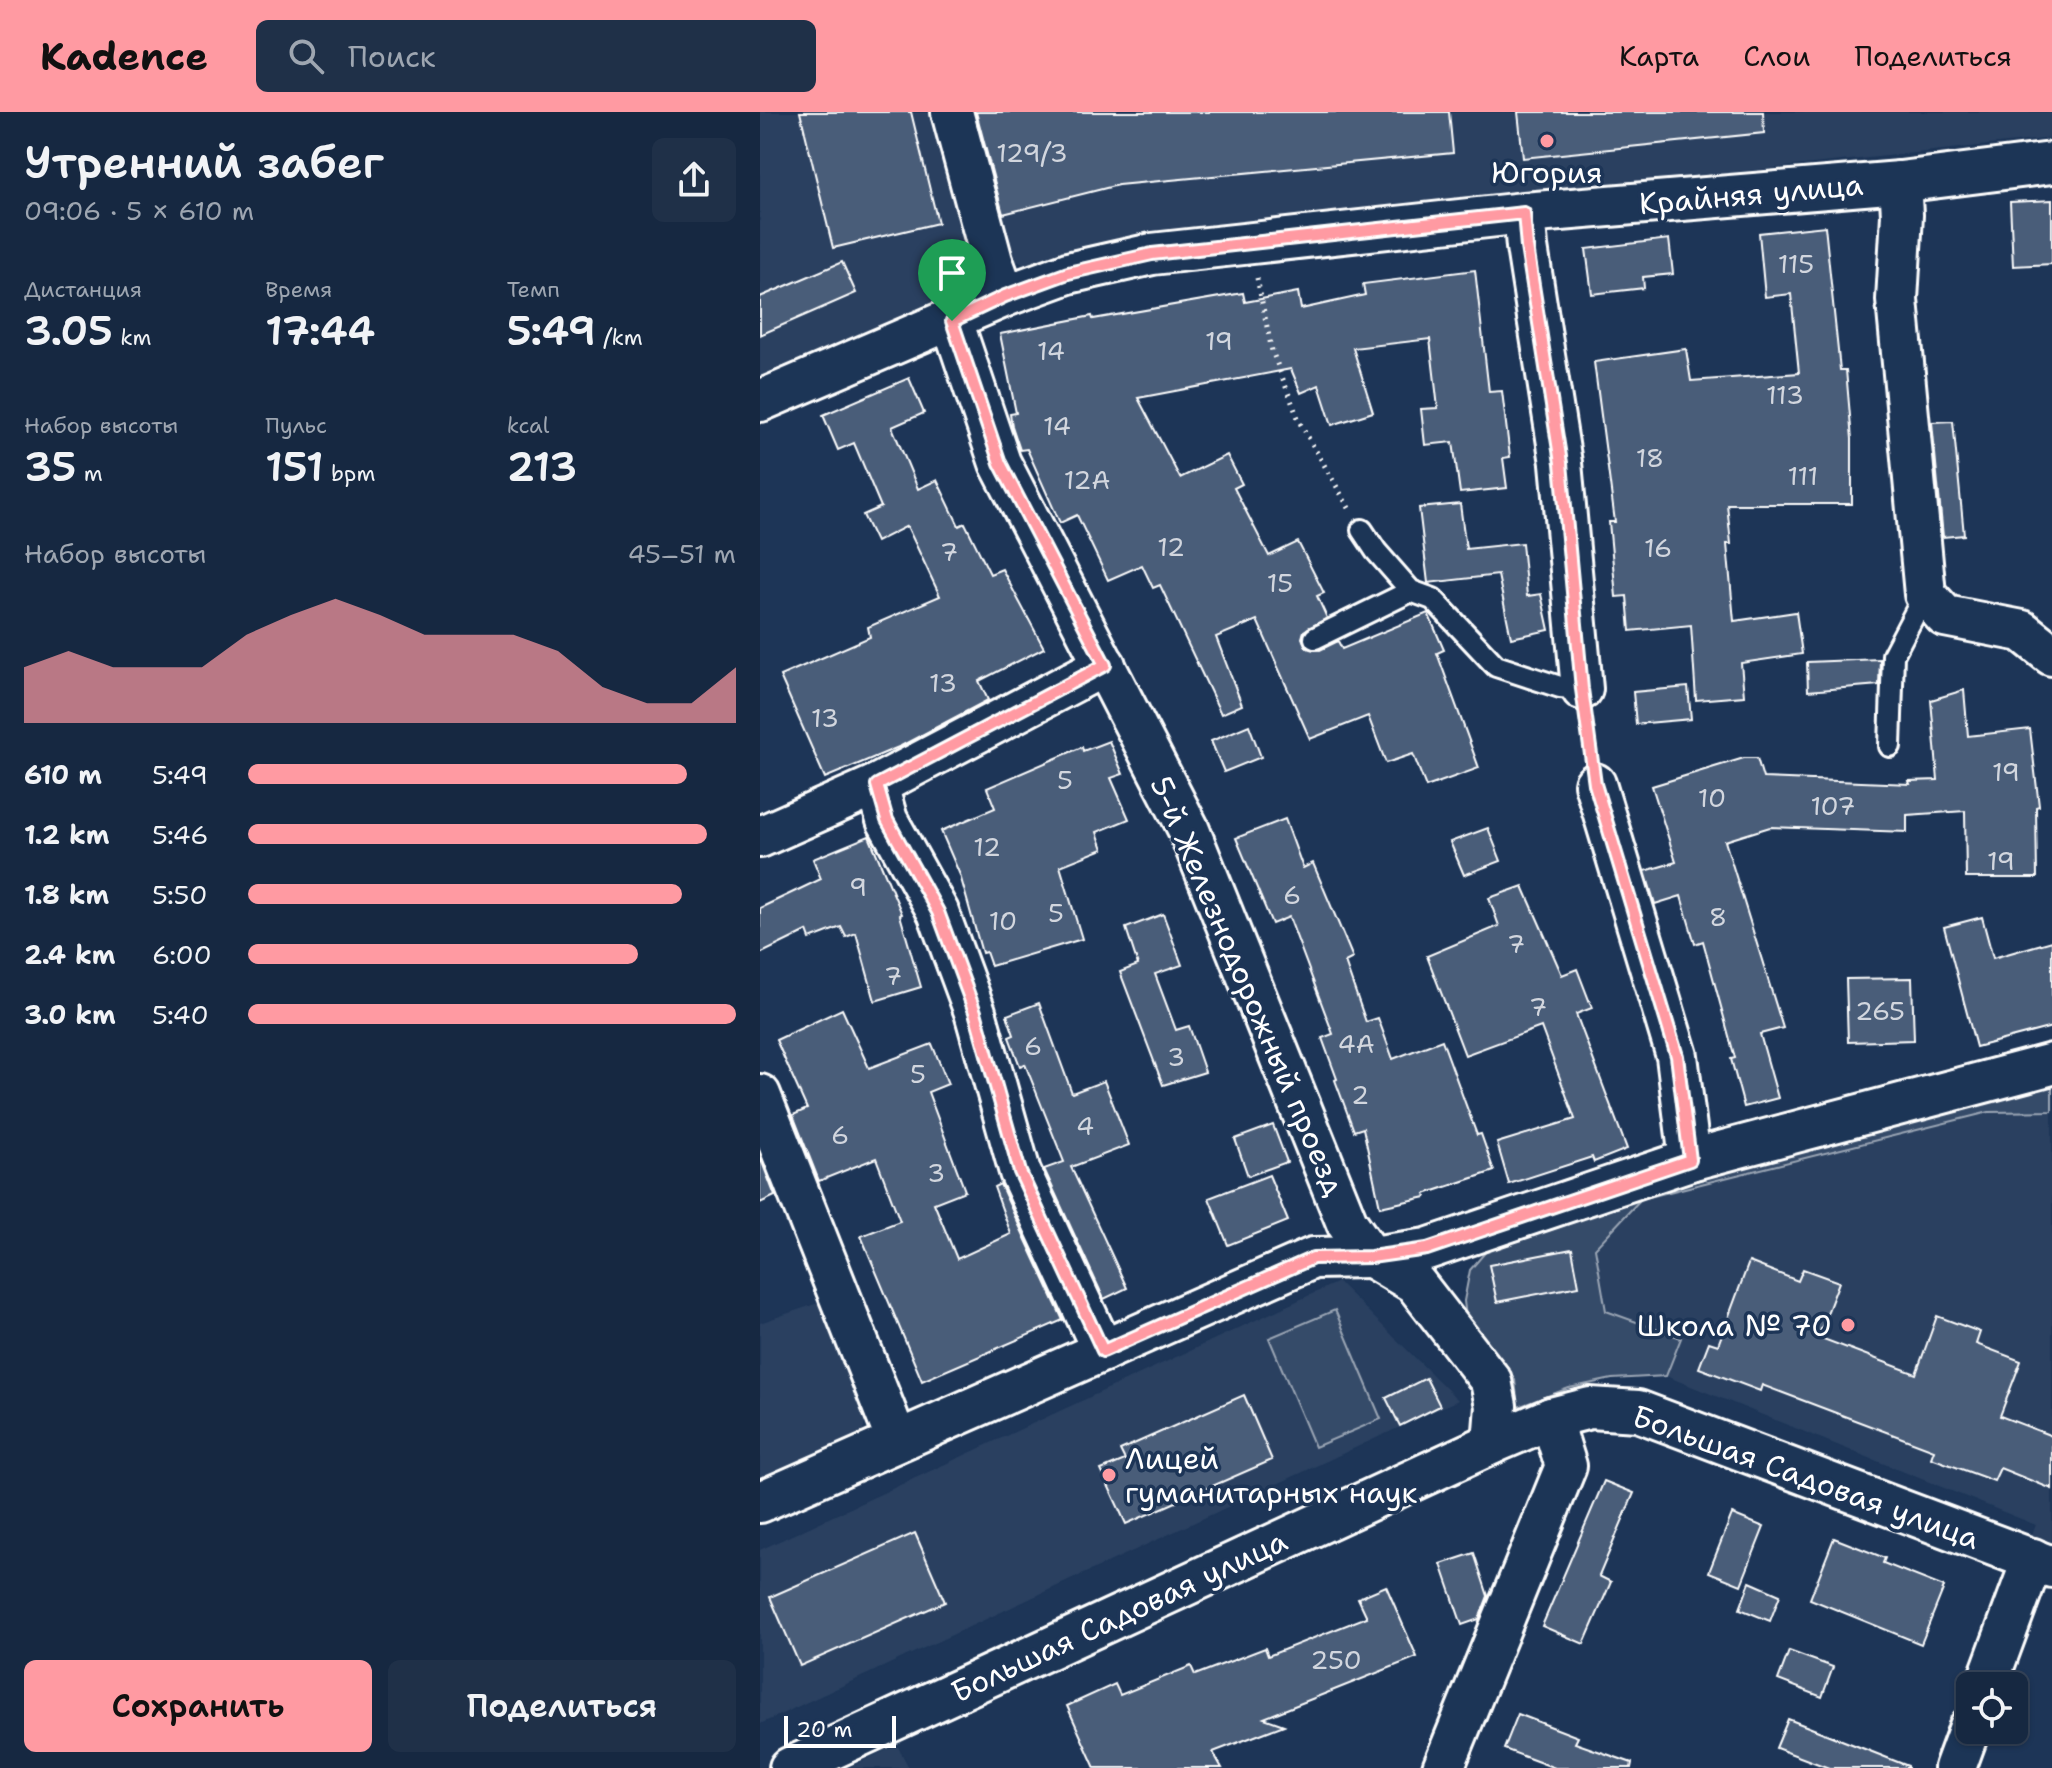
<!DOCTYPE html>
<html lang="ru">
<meta charset="utf-8">
<style>
:root{--surface:#162841;--page:#1f3048;--text:#f1f3f6;--muted:#9ea6b1;--line:#35445a;--accent:#ff9aa2}
body{margin:0;font-family:"Shantell Sans",sans-serif;background:var(--page);color:var(--text);height:100vh;display:flex;flex-direction:column;font-size:30px;white-space:nowrap}
*{box-sizing:border-box;margin:0}
p{font-size:26px;color:var(--muted)}
.icon{flex:none;width:44px;height:44px;fill:none;stroke:currentColor;stroke-width:2;stroke-linecap:round;stroke-linejoin:round}
.map{position:relative;flex:1;overflow:hidden}
.panel{display:flex;flex-direction:column;background:var(--surface);width:760px}
.panel>*{flex:none}
.buttons{position:absolute;left:1196px;top:1560px;display:grid;gap:16px}
.buttons a{display:grid;place-items:center;width:72px;height:72px;border-radius:12px;background:var(--surface);box-shadow:0 2px 6px #0004,0 0 0 2px var(--line);font-size:40px}
.scale{position:absolute;left:24px;bottom:20px;width:112px;box-sizing:border-box;padding-left:8px;border:4px solid #fff;border-top:0;font-size:22px;line-height:28px;white-space:nowrap;color:#fff;-webkit-text-stroke:6px #1d3557;paint-order:stroke}
.pin{position:absolute;display:grid;place-items:center;width:68px;height:68px;color:#fff;margin:-82px -34px;border-radius:50% 50% 50% 0;rotate:-45deg;box-shadow:0 0 8px #0007}
.pin .icon{rotate:45deg}
.round{display:grid;place-items:center;flex:none;width:84px;height:84px;border-radius:12px;background:var(--page)}
.headline{display:flex;align-items:center;justify-content:space-between;height:136px;padding:0 24px}
h1{font-size:44px;font-weight:600;line-height:60px}
.metrics{display:grid;grid-template-columns:repeat(3,1fr);gap:12px;height:136px;padding:8px 24px}
.metrics div{display:grid;align-content:center}
.metrics b{font-size:40px;font-weight:600}
.metrics small{font-size:22px;font-weight:400}
.metrics p{font-size:22px}
.chart{height:224px;padding:16px 24px}
.chart p{display:flex;justify-content:space-between}
.chart svg{width:100%;height:144px;margin-top:8px;fill:var(--accent);opacity:.7}
.action{display:flex;gap:16px;margin-top:auto;padding:16px 24px}
.action a{flex:1;height:92px;border-radius:12px;background:var(--accent);color:#111;font-size:32px;font-weight:600;line-height:92px;text-align:center}
.action a+a{background:var(--page);color:var(--text)}
ul{padding:0 24px;list-style:none;font-size:26px}
li{display:grid;grid-template-columns:128px 96px 1fr;align-items:center;height:60px}
li i{height:20px;border-radius:10px;background:var(--accent)}
header{display:flex;align-items:center;gap:48px;box-sizing:border-box;height:112px;padding:0 40px;background:var(--accent);color:#111}
header strong{font-size:38px}
nav{display:flex;gap:44px;margin-inline-start:auto;font-size:28px}
.search{width:560px;height:72px;background:var(--page);display:flex;align-items:center;gap:20px;box-sizing:border-box;padding:0 28px;border-radius:12px;color:var(--muted);font-size:30px}
main{display:flex;flex:1;min-height:0}
.map>svg:first-child{display:block}
.built{fill:#2a4161}
.green{fill:#364b69;stroke:#9aa5b4;stroke-width:2}
.building{fill:#4a5d79;stroke:#fff;stroke-width:2}
.lines{fill:none;stroke-linecap:round;stroke-linejoin:round}
.service-casing{stroke:#fff;stroke-width:26}
.minor-casing{stroke:#fff;stroke-width:46}
.path{stroke:#fff;stroke-width:5;stroke-dasharray:2 6;stroke-linecap:butt}
.service{stroke:#1d3557;stroke-width:20}
.minor{stroke:#1d3557;stroke-width:40}
.route-casing{stroke:#fff;stroke-width:16}
.route{stroke:#ff9aa2;stroke-width:10}
.poi-dot{fill:#ff9aa2;stroke:#1d3557;stroke-width:3}
.labels{text-anchor:middle;dominant-baseline:central;stroke-width:7;stroke-linejoin:round;paint-order:stroke}
.number-label{font-size:26px;fill:#d2d6de}
.poi-label{font-size:30px;fill:#fff;stroke:#1d3557}
.street-label{font-size:30px;fill:#fff;stroke:#1d3557}
</style>
<header>
<strong>Kadence</strong>
<div class="search"><svg class="icon" aria-label="search" viewBox="0 0 24 24"><circle cx="10" cy="10" r="6"/><path d="M15 15l6 6"/></svg>Поиск</div>
<nav><a>Карта</a><a>Слои</a><a>Поделиться</a></nav>
</header>
<main>
<section class="panel">
<div class="headline"><div><h1>Утренний забег</h1><p>09:06 · 5 × 610 m</p></div><a class="round"><svg class="icon" aria-label="share" viewBox="0 0 24 24"><path d="M12 15V3M7 8l5-5 5 5M5 13v7h14v-7"/></svg></a></div>
<div class="metrics">
<div><p>Дистанция</p><b>3.05<small> km</small></b></div>
<div><p>Время</p><b>17:44</b></div>
<div><p>Темп</p><b>5:49<small> /km</small></b></div>
</div>
<div class="metrics">
<div><p>Набор высоты</p><b>35<small> m</small></b></div>
<div><p>Пульс</p><b>151<small> bpm</small></b></div>
<div><p>kcal</p><b>213</b></div>
</div>
<div class="chart"><p><span>Набор высоты</span>45–51 m</p>
<svg viewBox="0 0 160 44" preserveAspectRatio="none"><path d="M0 44V27L10 22L20 27L30 27L40 27L50 17L60 11L70 6L80 11L90 17L100 17L110 17L120 22L130 33L140 38L150 38L160 27V44z"/></svg>
</div>
<ul>
<li><b>610 m</b>5:49<i style="width:90%"></i></li>
<li><b>1.2 km</b>5:46<i style="width:94%"></i></li>
<li><b>1.8 km</b>5:50<i style="width:89%"></i></li>
<li><b>2.4 km</b>6:00<i style="width:80%"></i></li>
<li><b>3.0 km</b>5:40<i style="width:100%"></i></li>
</ul>
<div class="action"><a>Сохранить</a><a>Поделиться</a></div>
</section>
<div class="map">
<svg width="1292" height="1656" viewBox="0 0 1292 1656">
<rect width="100%" height="100%" fill="#1d3557"/>
<filter id="ink" filterUnits="userSpaceOnUse"><feTurbulence type="fractalNoise" baseFrequency=".0125" numOctaves="2"/><feDisplacementMap in="SourceGraphic" scale="16" xChannelSelector="R" yChannelSelector="G"/><feConvolveMatrix kernelMatrix="1 2 1 2 8 2 1 2 1" color-interpolation-filters="sRGB"/></filter>
<g filter="url(#ink)">
<!-- built -->
<g class="built">
<path d="M 0,0 L 178,0 L 217,136 L 211,170 L 196,183 L 0,267 Z"/>
<path d="M 204,0 L 1292,0 L 1292,26 L 389,124 L 271,155 L 257,149 L 239,130 Z"/>
<path d="M 1292,999 L 1292,1436 L 1270,1427 L 1276,1413 L 906,1264 L 921,1226 L 846,1199 L 835,1135 L 881,1087 L 1229,1000 Z"/>
<path d="M 578,1170 L 698,1288 L 0,1612 L 0,1438 Z"/>
<path d="M 67,1188 L 106,1302 L 103,1320 L 0,1367 L 0,1211 Z"/>
<path d="M 137,1633 L 149,1656 L 88,1656 Z"/>
</g>
<!-- green -->
<g class="green">
<path d="M 1292,970 L 1292,999 L 1229,1000 L 881,1087 L 835,1136 L 846,1199 L 921,1226 L 906,1264 L 852,1267 L 809,1276 L 758,1295 L 755,1268 L 743,1248 L 708,1221 L 704,1189 L 710,1158 L 728,1137 L 891,1073 Z"/>
<path d="M 575,1198 L 621,1307 L 555,1335 L 509,1226 Z"/>
</g>
<!-- building -->
<g class="building">
<path d="M 40,0 L 151,0 L 178,111 L 73,136 Z"/>
<path d="M 216,0 L 689,0 L 693,41 L 358,73 L 243,102 Z"/>
<path d="M 758,0 L 1003,0 L 1004,21 L 763,46 Z"/>
<path d="M 1292,88 L 1292,152 L 1253,154 L 1250,90 Z"/>
<path d="M 1065,114 L 1080,258 L 1086,258 L 1092,327 L 1092,392 L 967,392 L 971,432 L 967,432 L 974,509 L 1036,500 L 1042,542 L 981,551 L 984,584 L 936,588 L 931,513 L 870,519 L 867,484 L 856,485 L 849,410 L 855,410 L 834,250 L 926,237 L 931,269 L 1039,261 L 1031,182 L 1005,185 L 999,121 Z"/>
<path d="M 909,127 L 913,162 L 883,165 L 884,176 L 832,182 L 826,137 Z"/>
<path d="M 82,150 L 96,181 L 0,223 L 0,185 Z"/>
<path d="M 715,158 L 729,280 L 742,279 L 750,345 L 743,346 L 747,376 L 700,381 L 693,330 L 665,333 L 661,297 L 678,296 L 670,227 L 593,236 L 613,300 L 572,313 L 559,273 L 541,281 L 531,257 L 378,286 L 420,366 L 467,343 L 482,372 L 474,376 L 509,444 L 538,430 L 564,481 L 557,484 L 567,506 L 544,519 L 542,526 L 547,536 L 560,538 L 578,529 L 582,537 L 668,501 L 684,538 L 677,541 L 719,656 L 666,675 L 653,642 L 626,651 L 608,604 L 550,627 L 497,508 L 456,525 L 482,593 L 461,602 L 400,473 L 393,476 L 382,453 L 348,468 L 317,403 L 300,411 L 267,337 L 260,338 L 252,314 L 250,302 L 256,301 L 240,222 L 332,204 L 333,207 L 483,181 L 485,190 L 538,180 L 541,197 L 605,183 L 603,172 Z"/>
<path d="M 149,266 L 164,301 L 132,315 L 158,377 L 177,368 L 199,414 L 205,411 L 230,462 L 242,457 L 284,536 L 219,569 L 228,588 L 141,634 L 65,666 L 20,564 L 110,525 L 108,515 L 180,484 L 147,414 L 116,430 L 103,403 L 121,395 L 94,331 L 78,338 L 63,303 Z"/>
<path d="M 1193,309 L 1204,423 L 1183,425 L 1172,310 Z"/>
<path d="M 700,392 L 706,437 L 762,431 L 767,484 L 781,482 L 789,518 L 751,526 L 738,463 L 668,471 L 659,396 Z"/>
<path d="M 1120,547 L 1119,573 L 1048,579 L 1047,550 Z"/>
<path d="M 928,575 L 931,607 L 876,612 L 873,580 Z"/>
<path d="M 1204,578 L 1208,624 L 1270,617 L 1279,694 L 1276,695 L 1277,766 L 1206,766 L 1205,699 L 1147,703 L 1147,720 L 1010,715 L 965,729 L 1023,916 L 1000,922 L 1018,986 L 984,995 L 971,947 L 975,946 L 943,829 L 935,832 L 921,784 L 895,792 L 885,759 L 916,750 L 892,674 L 984,646 L 997,646 L 1003,666 L 1150,672 L 1149,669 L 1178,668 L 1171,588 Z"/>
<path d="M 489,613 L 501,645 L 464,660 L 451,629 Z"/>
<path d="M 349,629 L 363,662 L 351,666 L 369,707 L 337,720 L 343,737 L 300,754 L 322,827 L 231,854 L 226,840 L 222,841 L 200,763 L 181,719 L 235,696 L 227,676 L 322,635 L 323,639 Z"/>
<path d="M 525,707 L 543,756 L 553,751 L 593,846 L 585,850 L 606,910 L 618,906 L 633,947 L 682,928 L 717,1023 L 721,1022 L 734,1059 L 665,1082 L 666,1085 L 620,1095 L 603,1016 L 594,1019 L 575,968 L 577,967 L 562,926 L 573,922 L 529,805 L 512,812 L 476,726 Z"/>
<path d="M 728,716 L 741,749 L 704,763 L 690,730 Z"/>
<path d="M 109,724 L 142,802 L 140,803 L 161,875 L 115,889 L 96,821 L 86,825 L 81,815 L 50,827 L 47,819 L 0,842 L 0,796 L 61,767 L 53,747 Z"/>
<path d="M 763,774 L 802,863 L 817,857 L 832,896 L 816,902 L 867,1037 L 834,1050 L 832,1045 L 749,1072 L 737,1031 L 815,1007 L 781,915 L 705,943 L 667,844 L 739,814 L 729,786 Z"/>
<path d="M 403,802 L 422,853 L 395,862 L 416,918 L 429,914 L 445,960 L 403,973 L 360,860 L 378,853 L 366,816 Z"/>
<path d="M 1222,805 L 1233,846 L 1292,829 L 1292,915 L 1216,935 L 1184,815 Z"/>
<path d="M 1152,866 L 1154,928 L 1088,930 L 1086,867 Z"/>
<path d="M 279,891 L 312,981 L 344,969 L 369,1033 L 311,1055 L 367,1176 L 344,1187 L 284,1057 L 304,1050 L 265,952 L 260,954 L 249,925 L 254,923 L 247,903 Z"/>
<path d="M 82,897 L 109,956 L 172,932 L 188,972 L 168,980 L 205,1079 L 174,1091 L 197,1147 L 251,1122 L 234,1075 L 240,1072 L 303,1208 L 162,1269 L 101,1124 L 140,1109 L 116,1046 L 59,1069 L 33,1003 L 47,997 L 16,928 Z"/>
<path d="M 513,1013 L 527,1050 L 488,1064 L 475,1027 Z"/>
<path d="M 0,1045 L 15,1084 L 0,1091 Z"/>
<path d="M 509,1063 L 528,1109 L 468,1133 L 449,1086 Z"/>
<path d="M 812,1137 L 819,1174 L 737,1190 L 729,1153 Z"/>
<path d="M 989,1150 L 1038,1169 L 1043,1157 L 1079,1170 L 1058,1225 L 1156,1262 L 1177,1204 L 1220,1220 L 1216,1232 L 1261,1249 L 1240,1304 L 1292,1324 L 1292,1377 L 1240,1356 L 1234,1369 L 1171,1346 L 1174,1338 L 1002,1273 L 1000,1279 L 939,1256 L 949,1230 L 958,1233 Z"/>
<path d="M 666,1266 L 680,1294 L 640,1314 L 626,1286 Z"/>
<path d="M 484,1283 L 512,1348 L 366,1412 L 341,1358 L 365,1348 L 360,1338 Z"/>
<path d="M 844,1369 L 874,1381 L 839,1464 L 851,1470 L 824,1532 L 782,1514 Z"/>
<path d="M 972,1402 L 1004,1415 L 981,1473 L 949,1460 Z"/>
<path d="M 155,1421 L 185,1490 L 40,1554 L 10,1485 Z"/>
<path d="M 1074,1426 L 1125,1446 L 1123,1451 L 1184,1475 L 1161,1532 L 1050,1487 Z"/>
<path d="M 714,1441 L 728,1484 L 719,1507 L 702,1513 L 681,1452 Z"/>
<path d="M 990,1470 L 1020,1483 L 1010,1509 L 980,1497 Z"/>
<path d="M 626,1474 L 657,1545 L 504,1606 L 524,1613 L 453,1640 L 462,1656 L 335,1656 L 307,1594 L 355,1572 L 360,1583 L 431,1554 L 435,1563 L 505,1536 L 508,1544 L 607,1505 L 598,1486 Z"/>
<path d="M 1029,1539 L 1073,1555 L 1062,1585 L 1018,1568 Z"/>
<path d="M 758,1602 L 818,1625 L 815,1631 L 872,1651 L 871,1656 L 795,1656 L 744,1637 Z"/>
<path d="M 1028,1607 L 1148,1654 L 1148,1656 L 1069,1656 L 1016,1636 Z"/>
</g>
<g class="lines">
<defs>
<g id="service">
<path d="M 602,418 L 616,439 L 651,479 L 673,487 L 736,554 L 800,575 L 822,577"/>
<path d="M 555,526 L 651,479"/>
<path d="M 1130,634 L 1133,543 L 1165,482"/>
</g>
<g id="minor">
<path d="M 192,0 L 232,149 L 245,184"/>
<path d="M 1140,70 L 1142,103 L 1137,188 L 1165,482 L 1185,504 L 1262,519 L 1292,543"/>
<path d="M 764,101 L 767,135 L 801,351 L 822,577"/>
<path d="M 192,209 L 240,351 L 428,716 L 587,1111 L 611,1145 L 655,1171 L 731,1269 L 736,1294 L 733,1331"/>
<path d="M 0,289 L 245,184 L 308,161 L 392,142 L 764,101 L 1140,70 L 1292,51"/>
<path d="M 835,672 L 917,944 L 930,1048"/>
<path d="M 117,673 L 127,708 L 178,800 L 215,900 L 260,1060 L 343,1239"/>
<path d="M 0,725 L 117,673 L 345,553"/>
<path d="M 0,983 L 137,1329"/>
<path d="M 0,1390 L 553,1146 L 611,1145 L 667,1137 L 930,1048 L 1292,952"/>
<path d="M 1226,1574 L 1273,1447"/>
<path d="M 30,1656 L 733,1331 L 791,1306 L 830,1296 L 878,1299 L 1292,1455"/>
<path d="M 683,1656 L 806,1354 L 791,1306"/>
<path d="M 1195,1656 L 1210,1615"/>
</g>
</defs>
<!-- service casing -->
<use href="#service" class="service-casing"/>
<!-- minor casing -->
<use href="#minor" class="minor-casing"/>
<!-- path -->
<g class="path">
<path d="M 497,166 L 512,239 L 540,311 L 589,396"/>
<path d="M 827,613 L 830,635"/>
</g>
<!-- service -->
<use href="#service" class="service"/>
<!-- minor -->
<use href="#minor" class="minor"/>
</g>
</g>
<g class="lines" filter="url(#ink)">
<defs>
<path id="route" d="M 764,101 L 767,135 L 801,351 L 822,577 L 835,672 L 917,944 L 930,1048 L 667,1137 L 611,1145 L 553,1146 L 343,1239 L 260,1060 L 215,900 L 178,800 L 127,708 L 117,673 L 345,553 L 240,351 L 192,209 L 245,184 L 308,161 L 392,142 Z"/>
</defs>
<!-- route casing -->
<use href="#route" class="route-casing"/>
<!-- route -->
<use href="#route" class="route"/>
</g>
<!-- markers -->
<g class="poi-dot">
<circle cx="787" cy="29" r="8"/>
<circle cx="1088" cy="1213" r="8"/>
<circle cx="349" cy="1363" r="8"/>
</g>
<g class="labels">
<!-- number labels -->
<g class="number-label">
<text x="272" y="40">129/3</text>
<text x="1036" y="151">115</text>
<text x="459" y="228">19</text>
<text x="291" y="238">14</text>
<text x="1025" y="282">113</text>
<text x="297" y="313">14</text>
<text x="890" y="345">18</text>
<text x="1043" y="363">111</text>
<text x="327" y="367">12А</text>
<text x="411" y="434">12</text>
<text x="898" y="435">16</text>
<text x="189" y="439">7</text>
<text x="520" y="470">15</text>
<text x="183" y="570">13</text>
<text x="65" y="605">13</text>
<text x="1246" y="659">19</text>
<text x="305" y="667">5</text>
<text x="952" y="685">10</text>
<text x="1073" y="693">107</text>
<text x="227" y="734">12</text>
<text x="1241" y="748">19</text>
<text x="98" y="774">9</text>
<text x="532" y="782">6</text>
<text x="296" y="800">5</text>
<text x="958" y="804">8</text>
<text x="243" y="808">10</text>
<text x="756" y="831">7</text>
<text x="133" y="863">7</text>
<text x="778" y="894">7</text>
<text x="1120" y="898">265</text>
<text x="596" y="931">4А</text>
<text x="273" y="933">6</text>
<text x="416" y="944">3</text>
<text x="158" y="961">5</text>
<text x="600" y="982">2</text>
<text x="325" y="1013">4</text>
<text x="80" y="1022">6</text>
<text x="176" y="1060">3</text>
<text x="576" y="1547">250</text>
</g>
<!-- poi labels -->
<g class="poi-label">
<text x="787" y="60">Югория</text>
<text x="1072" y="1213" text-anchor="end">Школа № 70</text>
<text x="365" y="1346" text-anchor="start">Лицей<tspan x="365" dy="34">гуманитарных наук</tspan></text>
</g>
<!-- street labels -->
<g class="street-label">
<text transform="translate(991 82) rotate(-5)">Крайняя улица</text>
<text transform="translate(488 874) rotate(67)">5-й Железнодорожный проезд</text>
<text transform="translate(1046 1365) rotate(20)">Большая Садовая улица</text>
<text transform="translate(359 1504) rotate(-25)">Большая Садовая улица</text>
</g>
</g>
</svg>
<div class="buttons">
<a><svg class="icon" aria-label="locate" viewBox="0 0 24 24"><circle cx="12" cy="12" r="6"/><path d="M12 2v4M12 18v4M2 12h4M18 12h4"/></svg></a>
</div>
<div class="scale">20 m</div>
<div class="pin" style="left:192px;top:209px;background:#1e9e55"><svg class="icon" aria-label="arrive" viewBox="0 0 24 24"><path d="M6 21V4h12l-3 4 3 4H6"/></svg></div>
</div>
</main>
